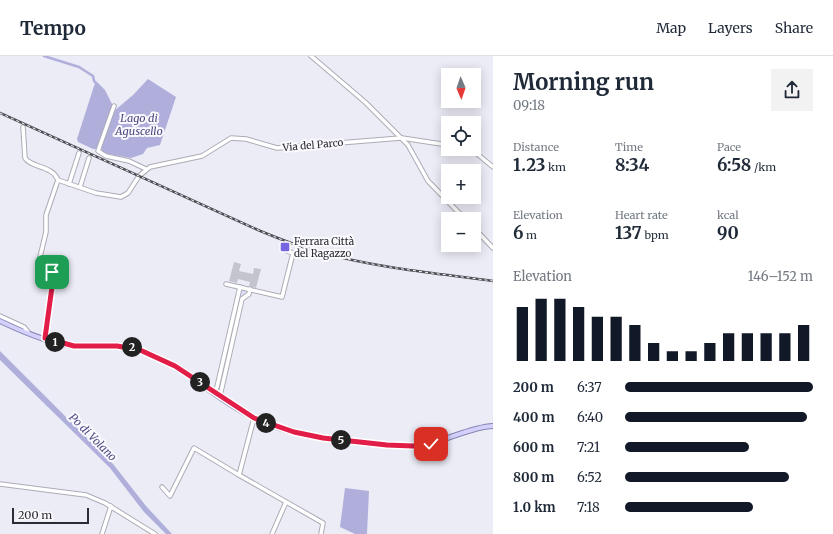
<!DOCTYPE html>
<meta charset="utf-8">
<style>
:root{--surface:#fff;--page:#f2f2f3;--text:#1f2937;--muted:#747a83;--line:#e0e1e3;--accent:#111827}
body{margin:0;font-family:Merriweather,serif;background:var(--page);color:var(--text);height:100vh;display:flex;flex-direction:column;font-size:15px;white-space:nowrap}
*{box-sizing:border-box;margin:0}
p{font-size:13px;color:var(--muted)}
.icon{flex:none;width:22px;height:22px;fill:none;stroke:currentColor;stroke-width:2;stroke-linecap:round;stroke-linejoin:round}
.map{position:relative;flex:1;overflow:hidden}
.details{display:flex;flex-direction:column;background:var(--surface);width:340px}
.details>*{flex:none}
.needle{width:26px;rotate:178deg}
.controls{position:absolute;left:441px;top:12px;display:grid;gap:8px}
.controls a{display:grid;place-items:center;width:40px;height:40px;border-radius:0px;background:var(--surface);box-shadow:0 2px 10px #0003;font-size:20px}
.scale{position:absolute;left:12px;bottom:10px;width:77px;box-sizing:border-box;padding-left:4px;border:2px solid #2b2b30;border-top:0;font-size:11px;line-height:14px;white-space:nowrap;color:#2b2b30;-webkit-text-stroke:3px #fafafe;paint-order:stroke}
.pin{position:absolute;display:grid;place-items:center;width:34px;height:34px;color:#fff;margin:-17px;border-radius:8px;box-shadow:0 2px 6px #0006}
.km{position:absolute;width:20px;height:20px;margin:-10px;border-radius:50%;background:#222;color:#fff;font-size:11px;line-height:20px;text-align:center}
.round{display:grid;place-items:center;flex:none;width:42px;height:42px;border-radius:0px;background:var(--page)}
.headline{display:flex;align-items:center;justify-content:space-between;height:68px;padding:0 20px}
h1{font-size:22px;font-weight:700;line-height:30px}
.metrics{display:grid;grid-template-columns:repeat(3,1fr);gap:6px;height:68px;padding:4px 20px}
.metrics div{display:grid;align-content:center}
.metrics b{font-size:17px;font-weight:700}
.metrics small{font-size:11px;font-weight:400}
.metrics p{font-size:11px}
.chart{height:112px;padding:8px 20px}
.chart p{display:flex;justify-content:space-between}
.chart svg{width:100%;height:72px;margin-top:4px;stroke:var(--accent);stroke-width:6}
ul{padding:0 20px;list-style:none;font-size:13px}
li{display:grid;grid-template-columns:64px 48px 1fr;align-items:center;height:30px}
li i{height:10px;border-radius:5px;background:var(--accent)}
header{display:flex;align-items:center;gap:24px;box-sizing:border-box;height:56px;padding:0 20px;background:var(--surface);border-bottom:1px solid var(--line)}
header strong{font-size:19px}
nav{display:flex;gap:22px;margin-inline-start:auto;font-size:14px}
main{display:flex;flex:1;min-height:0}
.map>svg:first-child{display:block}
.green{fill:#dbdbf9}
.water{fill:#b0afdb}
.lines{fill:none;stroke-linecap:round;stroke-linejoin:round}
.canal{stroke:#b0afdb;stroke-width:2.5}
.building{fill:#c4c4cf}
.minor-casing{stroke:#acacb7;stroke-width:5.5}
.major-casing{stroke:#8583b3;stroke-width:6}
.minor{stroke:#fff;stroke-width:3.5}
.major{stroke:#d3d1fb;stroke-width:4}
.rail-casing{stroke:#4c4c52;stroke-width:2.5}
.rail{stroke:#fafafe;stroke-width:1;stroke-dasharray:3;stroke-linecap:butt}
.route-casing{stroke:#fff;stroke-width:8}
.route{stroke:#e11d48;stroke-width:5}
.poi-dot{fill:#7766e1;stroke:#fafafe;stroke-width:1.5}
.labels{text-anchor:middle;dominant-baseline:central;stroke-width:4;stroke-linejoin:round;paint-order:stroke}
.street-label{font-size:10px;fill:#2b2b30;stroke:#fafafe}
.poi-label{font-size:10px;fill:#2b2b30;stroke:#fafafe;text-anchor:start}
.water-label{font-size:11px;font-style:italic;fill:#4e4982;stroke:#fafafe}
</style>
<header>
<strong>Tempo</strong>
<nav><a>Map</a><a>Layers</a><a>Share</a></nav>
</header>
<main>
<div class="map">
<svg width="493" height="478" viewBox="0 0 493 478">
<rect width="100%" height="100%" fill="#ececf7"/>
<!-- green -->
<path class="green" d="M 242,234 L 246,235 L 242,242 L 220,332 L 218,332 Z"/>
<!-- water -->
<g class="water">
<path d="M 148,23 L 176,41 L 160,89 L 147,92 L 143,98 L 131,102 L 102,97 L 102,86 L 114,55 L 133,39 Z"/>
<path d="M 98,27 L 105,34 L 113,50 L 98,90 L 96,93 L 93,93 L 78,86 L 77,83 L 94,30 L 95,28 Z"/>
<path d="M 0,295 L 113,408 L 146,450 L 172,478 L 166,478 L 144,456 L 110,412 L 0,304 Z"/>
<path d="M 345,432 L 369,435 L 367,478 L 355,478 L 340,471 Z"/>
</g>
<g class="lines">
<!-- canal -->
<path class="canal" d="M 44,0 L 79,11 L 93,20 L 94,25 L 97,28"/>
</g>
<!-- building -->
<path class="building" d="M 234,206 L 241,208 L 239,215 L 253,218 L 254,212 L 261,213 L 256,232 L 249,230 L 250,226 L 238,223 L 237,227 L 229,225 Z"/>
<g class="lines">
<defs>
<g id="minor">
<path d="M 311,0 L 365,46 L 408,89 L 428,125 L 465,163"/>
<path d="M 114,50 L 98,95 L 106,100 L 129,105 L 146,113"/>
<path d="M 23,71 L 25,102 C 31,112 52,109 58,124 L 96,137 L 121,141 L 128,137 L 139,120 L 150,111 L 202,100 L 231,82 L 246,83 L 277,92 L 401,82"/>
<path d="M 402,82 L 448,89"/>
<path d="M 466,93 L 476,97 L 493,111"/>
<path d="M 69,128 L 79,97"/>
<path d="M 80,131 L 89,102"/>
<path d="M 474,172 L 493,192"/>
<path d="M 226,228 L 282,241 L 293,197 L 287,195"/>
<path d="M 0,260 L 24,271 L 28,276"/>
<path d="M 45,282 L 53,220 L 51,214 L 41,205 L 40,201 L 46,176 L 46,159 L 58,124"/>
<path d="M 214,336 L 217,331 L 240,231"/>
<path d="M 220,340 L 242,243 L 249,238 L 250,233"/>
<path d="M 254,362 L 239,419 L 323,467 L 321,478"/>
<path d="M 0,428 L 86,439 L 105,447 L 155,478"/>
<path d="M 162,431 L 170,440 L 194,392 L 239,419"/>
<path d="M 102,478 L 111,450"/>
<path d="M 272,478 L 286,446"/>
</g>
<path id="major" d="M 0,265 C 21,275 51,288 74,290 C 95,292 117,286 138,293 C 183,308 213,342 254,362 C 288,379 328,383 366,387 C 386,389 406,392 426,388 C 449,384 470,371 493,370"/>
</defs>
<!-- minor casing -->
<use href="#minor" class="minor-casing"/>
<!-- major casing -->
<use href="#major" class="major-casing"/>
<!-- minor -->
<use href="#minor" class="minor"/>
<!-- major -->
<use href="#major" class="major"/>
<defs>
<path id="rail" d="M 0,57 L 258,174 C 284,185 311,195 339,201 C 389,213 442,218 493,225"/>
</defs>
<!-- rail casing -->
<use href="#rail" class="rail-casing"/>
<!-- rail -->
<use href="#rail" class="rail"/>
</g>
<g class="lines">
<defs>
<path id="route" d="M 52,216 L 52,231 L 45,282 L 74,290 L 117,290 L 140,294 L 175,310 L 254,362 L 294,376 L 323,382 L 387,389 L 413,390 L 431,388"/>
</defs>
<!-- route casing -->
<use href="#route" class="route-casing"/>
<!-- route -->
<use href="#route" class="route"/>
</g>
<!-- markers -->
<rect class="poi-dot" x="280" y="186" width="10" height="10" rx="2"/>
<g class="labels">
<!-- street labels -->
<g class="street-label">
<text transform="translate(313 89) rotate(-5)">Via del Parco</text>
</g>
<!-- poi labels -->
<g class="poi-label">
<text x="294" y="185">Ferrara Città<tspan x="294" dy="12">del Ragazzo</tspan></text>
</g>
<!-- water labels -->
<g class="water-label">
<text x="139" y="62">Lago di<tspan x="139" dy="13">Aguscello</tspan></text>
<text transform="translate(93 381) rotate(45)">Po di Volano</text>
</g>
</g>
</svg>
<div class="controls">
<a><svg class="needle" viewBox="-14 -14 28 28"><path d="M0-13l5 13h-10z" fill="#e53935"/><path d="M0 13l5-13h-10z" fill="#747a83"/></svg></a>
<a><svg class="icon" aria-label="locate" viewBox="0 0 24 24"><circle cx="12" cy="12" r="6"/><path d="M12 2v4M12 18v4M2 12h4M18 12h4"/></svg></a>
<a>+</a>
<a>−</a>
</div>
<div class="scale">200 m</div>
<div class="pin" style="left:52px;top:216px;background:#1e9e55"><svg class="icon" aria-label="arrive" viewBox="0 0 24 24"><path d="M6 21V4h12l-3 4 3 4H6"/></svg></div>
<div class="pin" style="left:431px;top:388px;background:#d93025"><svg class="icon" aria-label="check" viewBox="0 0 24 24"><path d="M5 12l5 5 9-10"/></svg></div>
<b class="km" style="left:55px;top:286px">1</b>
<b class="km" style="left:132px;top:291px">2</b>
<b class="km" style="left:200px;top:326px">3</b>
<b class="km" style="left:266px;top:367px">4</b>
<b class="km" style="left:341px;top:384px">5</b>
</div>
<section class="details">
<div class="headline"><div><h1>Morning run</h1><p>09:18</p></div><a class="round"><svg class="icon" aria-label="share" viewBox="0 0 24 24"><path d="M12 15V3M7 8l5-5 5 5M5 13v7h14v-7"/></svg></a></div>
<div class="metrics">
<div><p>Distance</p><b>1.23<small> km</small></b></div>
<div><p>Time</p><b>8:34</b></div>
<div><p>Pace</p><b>6:58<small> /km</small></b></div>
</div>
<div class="metrics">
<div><p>Elevation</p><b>6<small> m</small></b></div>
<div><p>Heart rate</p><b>137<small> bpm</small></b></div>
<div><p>kcal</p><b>90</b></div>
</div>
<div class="chart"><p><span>Elevation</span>146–152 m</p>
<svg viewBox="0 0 160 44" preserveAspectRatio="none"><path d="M5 44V11M15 44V6M25 44V6M35 44V11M45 44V17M55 44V17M65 44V22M75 44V33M85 44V38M95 44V38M105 44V33M115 44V27M125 44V27M135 44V27M145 44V27M155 44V22"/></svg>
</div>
<ul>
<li><b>200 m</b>6:37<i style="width:100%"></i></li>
<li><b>400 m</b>6:40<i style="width:97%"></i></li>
<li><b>600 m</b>7:21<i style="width:66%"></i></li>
<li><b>800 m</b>6:52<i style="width:87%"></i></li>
<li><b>1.0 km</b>7:18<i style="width:68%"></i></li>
</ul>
</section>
</main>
